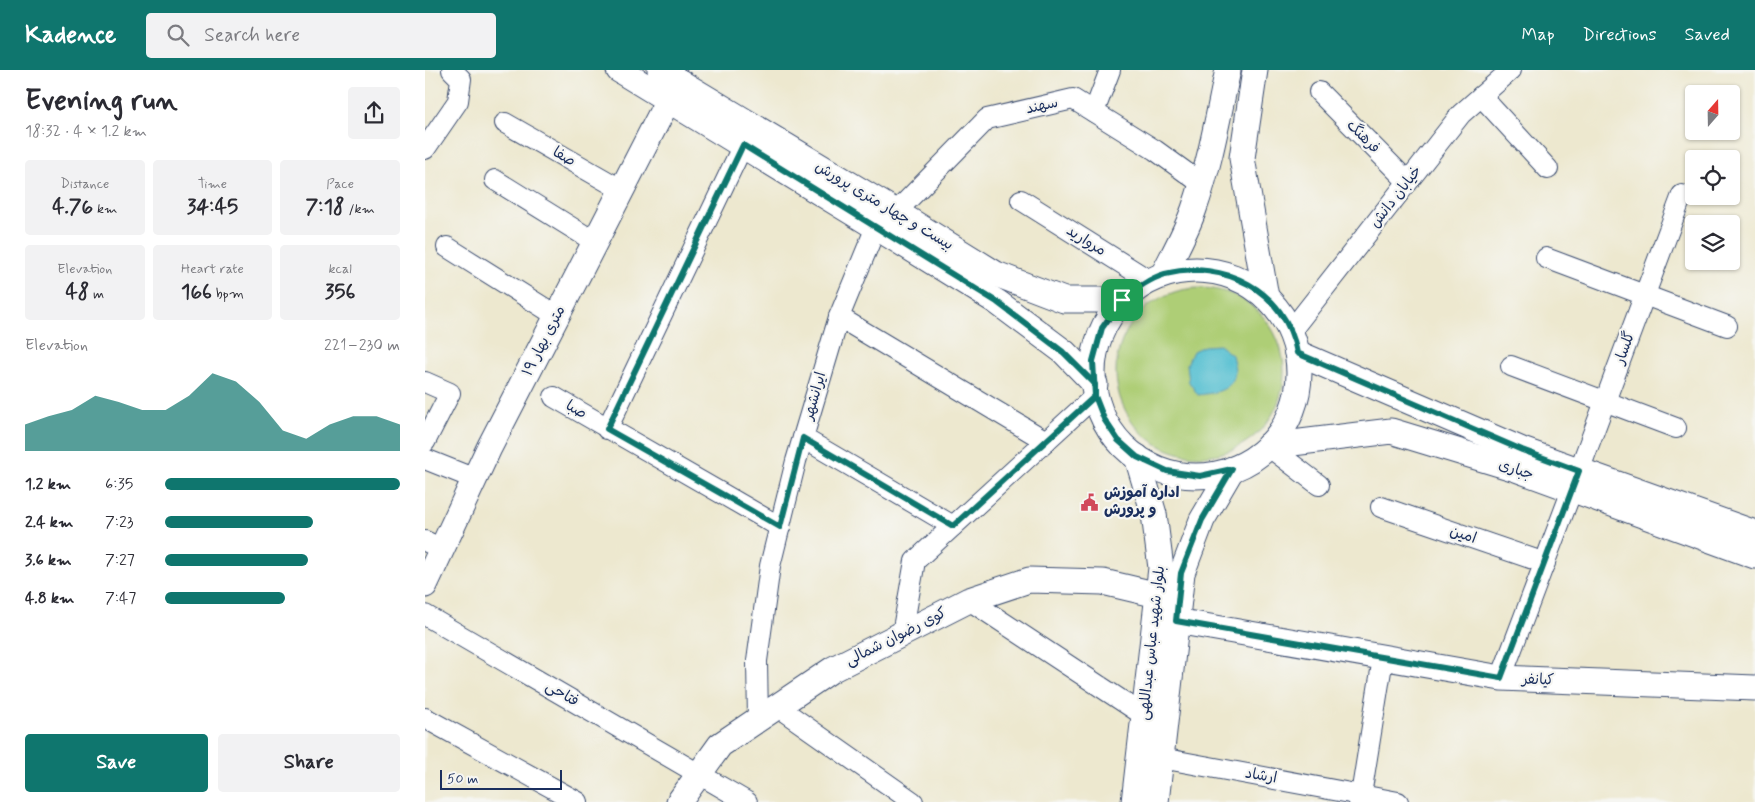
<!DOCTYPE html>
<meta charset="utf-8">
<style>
:root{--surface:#fff;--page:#f2f2f3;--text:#2b2b33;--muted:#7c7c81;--accent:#0f766e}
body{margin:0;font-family:Mynerve,"Playpen Sans Arabic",sans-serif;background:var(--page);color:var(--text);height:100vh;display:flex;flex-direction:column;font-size:19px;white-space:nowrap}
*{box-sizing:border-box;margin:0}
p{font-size:16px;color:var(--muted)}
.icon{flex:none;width:28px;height:28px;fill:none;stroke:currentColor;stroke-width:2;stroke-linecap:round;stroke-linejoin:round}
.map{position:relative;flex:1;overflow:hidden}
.details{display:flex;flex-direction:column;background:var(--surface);width:425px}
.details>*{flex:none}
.needle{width:32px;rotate:20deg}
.tools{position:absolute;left:1260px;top:15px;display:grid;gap:10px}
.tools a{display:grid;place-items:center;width:55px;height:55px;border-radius:5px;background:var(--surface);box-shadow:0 1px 4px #0004;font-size:25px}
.scale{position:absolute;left:15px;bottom:12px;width:122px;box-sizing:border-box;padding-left:5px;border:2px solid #1b2f5e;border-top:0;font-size:14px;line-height:18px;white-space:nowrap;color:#1b2f5e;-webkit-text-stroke:4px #f6f6f2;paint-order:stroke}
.pin{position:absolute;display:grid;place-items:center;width:42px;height:42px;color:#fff;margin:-21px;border-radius:10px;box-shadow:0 2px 8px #0006}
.round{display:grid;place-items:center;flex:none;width:52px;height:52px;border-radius:5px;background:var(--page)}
.summary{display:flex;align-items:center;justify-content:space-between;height:85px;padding:0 25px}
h1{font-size:28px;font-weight:700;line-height:38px}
.figures{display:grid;grid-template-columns:repeat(3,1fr);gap:8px;height:85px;padding:5px 25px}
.figures div{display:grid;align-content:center;border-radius:5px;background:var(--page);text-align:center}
.figures b{font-size:21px;font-weight:700}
.figures small{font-size:14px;font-weight:400}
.figures p{font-size:14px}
.chart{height:140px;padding:10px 25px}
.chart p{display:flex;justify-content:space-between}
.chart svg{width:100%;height:90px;margin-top:5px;fill:var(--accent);opacity:.7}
.primary-button{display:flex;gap:10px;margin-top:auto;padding:10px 25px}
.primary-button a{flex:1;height:58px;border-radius:5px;background:var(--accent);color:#fff;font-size:20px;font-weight:700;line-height:58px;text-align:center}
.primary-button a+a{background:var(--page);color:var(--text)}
ul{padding:0 25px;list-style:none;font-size:16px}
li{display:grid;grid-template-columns:80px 60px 1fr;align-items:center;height:38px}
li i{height:12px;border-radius:6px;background:var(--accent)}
header{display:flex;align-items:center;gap:30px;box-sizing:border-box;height:70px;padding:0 25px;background:var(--accent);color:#fff}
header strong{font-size:24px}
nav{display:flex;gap:28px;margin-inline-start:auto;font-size:18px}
.search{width:350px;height:45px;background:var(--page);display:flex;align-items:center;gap:12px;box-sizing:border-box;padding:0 18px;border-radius:5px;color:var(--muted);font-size:19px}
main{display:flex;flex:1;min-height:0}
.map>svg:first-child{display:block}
.green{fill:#aece76;stroke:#647e6a}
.water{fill:#56c0d1;stroke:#387898}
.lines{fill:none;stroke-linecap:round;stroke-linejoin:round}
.minor-casing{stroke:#3a4b6f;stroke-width:22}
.tertiary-casing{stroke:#3a4b6f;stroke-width:27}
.minor{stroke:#fff;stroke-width:20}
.tertiary{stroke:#fff;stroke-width:25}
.route-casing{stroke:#fff;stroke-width:10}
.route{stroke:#0f766e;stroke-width:6}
.labels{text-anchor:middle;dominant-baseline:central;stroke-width:4.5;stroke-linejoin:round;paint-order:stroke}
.street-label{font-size:15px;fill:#1b2f5e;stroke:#f6f6f2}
.poi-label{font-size:15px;font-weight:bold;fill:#1b2f5e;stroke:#f6f6f2;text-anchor:start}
</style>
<header>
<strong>Kadence</strong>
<div class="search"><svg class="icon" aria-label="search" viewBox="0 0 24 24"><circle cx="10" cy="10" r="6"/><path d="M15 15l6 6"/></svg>Search here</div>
<nav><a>Map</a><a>Directions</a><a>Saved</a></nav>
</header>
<main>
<section class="details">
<div class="summary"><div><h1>Evening run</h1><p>18:32 · 4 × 1.2 km</p></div><a class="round"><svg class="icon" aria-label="share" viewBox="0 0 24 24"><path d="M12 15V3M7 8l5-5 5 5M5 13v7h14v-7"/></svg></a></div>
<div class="figures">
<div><p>Distance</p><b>4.76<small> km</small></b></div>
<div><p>Time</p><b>34:45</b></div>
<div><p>Pace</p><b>7:18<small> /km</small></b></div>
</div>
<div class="figures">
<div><p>Elevation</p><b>48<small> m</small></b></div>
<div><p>Heart rate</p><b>166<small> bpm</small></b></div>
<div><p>kcal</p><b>356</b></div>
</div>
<div class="chart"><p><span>Elevation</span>221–230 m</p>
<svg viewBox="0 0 160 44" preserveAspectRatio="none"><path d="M0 44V31L10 27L20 24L30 17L40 20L50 24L60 24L70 17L80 6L90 10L100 20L110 34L120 38L130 31L140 27L150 27L160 31V44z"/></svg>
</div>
<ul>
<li><b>1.2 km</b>6:35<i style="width:100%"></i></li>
<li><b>2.4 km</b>7:23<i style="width:63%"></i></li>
<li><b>3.6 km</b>7:27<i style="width:61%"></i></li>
<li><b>4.8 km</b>7:47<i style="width:51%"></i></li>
</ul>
<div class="primary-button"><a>Save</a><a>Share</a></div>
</section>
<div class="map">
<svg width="1330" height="732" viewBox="0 0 1330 732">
<rect width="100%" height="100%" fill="#f6f6f2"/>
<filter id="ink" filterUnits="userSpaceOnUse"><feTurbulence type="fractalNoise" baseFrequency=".02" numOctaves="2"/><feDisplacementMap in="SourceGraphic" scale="10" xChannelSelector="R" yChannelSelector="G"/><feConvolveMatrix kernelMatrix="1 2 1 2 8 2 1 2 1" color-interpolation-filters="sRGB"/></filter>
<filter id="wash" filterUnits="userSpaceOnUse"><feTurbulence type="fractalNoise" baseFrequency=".0096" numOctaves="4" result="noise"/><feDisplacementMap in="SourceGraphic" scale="20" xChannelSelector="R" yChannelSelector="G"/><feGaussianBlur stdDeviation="1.12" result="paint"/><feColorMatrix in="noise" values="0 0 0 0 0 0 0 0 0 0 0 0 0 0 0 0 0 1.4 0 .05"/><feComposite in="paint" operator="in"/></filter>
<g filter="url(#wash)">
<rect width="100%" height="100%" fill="#ede8cf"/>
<!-- green -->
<circle class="green" cx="775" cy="302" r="84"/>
<!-- water -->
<path class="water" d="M 794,275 L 807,285 C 808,290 810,296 810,301 C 809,321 789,323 773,325 L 764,312 L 762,294 L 768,281 L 779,276 Z"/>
</g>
<g filter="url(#ink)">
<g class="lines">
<defs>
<g id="minor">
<path d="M 894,22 L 983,112"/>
<path d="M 1056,26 L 1123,99"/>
<path d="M 669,42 L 685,0"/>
<path d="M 80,53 L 197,120"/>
<path d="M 0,79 L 33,31 L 36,9 L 27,0"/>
<path d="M 70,110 L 170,172"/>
<path d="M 596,130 L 725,211"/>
<path d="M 471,142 L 562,49 L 648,29 L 730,80 L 777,114"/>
<path d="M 22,177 L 132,246"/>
<path d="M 1121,188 L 1302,256"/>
<path d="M 414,247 L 621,371"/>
<path d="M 865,262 L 1036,44 L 1086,0"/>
<path d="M 1086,296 L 1251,358"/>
<path d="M 0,312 L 25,323 L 0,372"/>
<path d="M 129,327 L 355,457"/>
<path d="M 182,359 L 318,75"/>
<path d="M 378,368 L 528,456"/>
<path d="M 843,376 L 894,415"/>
<path d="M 0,389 L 50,409"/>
<path d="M 1154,401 L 1257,125"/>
<path d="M 956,437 L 1120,493"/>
<path d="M 0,471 L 17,479"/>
<path d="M 544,530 L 720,646"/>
<path d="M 0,545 L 322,732"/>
<path d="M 477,564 L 490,491 L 670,326"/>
<path d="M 1076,608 L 1147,420"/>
<path d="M 353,637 L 488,732"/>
<path d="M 0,648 L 153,732"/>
<path d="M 333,650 L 332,591 L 345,496 L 371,391 L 414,247 L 451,157"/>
<path d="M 736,688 L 936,725 L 958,588"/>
<path d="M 934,732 L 936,725 L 973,732"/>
</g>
<g id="tertiary">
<path d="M 194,0 L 451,157 L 572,232 L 639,282 L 670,314"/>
<path d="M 235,0 L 471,142 L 571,204 L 639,230 L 697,230"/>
<path d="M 830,0 L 817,88 L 841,227"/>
<circle cx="771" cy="303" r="103"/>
<path d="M 738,205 C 749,183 761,162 769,139 C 785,94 793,46 803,0"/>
<path d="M 872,283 L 1097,380 L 1330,463"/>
<path d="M 843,376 L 966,361 L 1091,399 L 1330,486"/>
<path d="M 0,515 L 64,378 L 243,30 L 255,12"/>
<path d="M 751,551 L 1076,608 L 1330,618"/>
<path d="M 254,732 L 295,675 L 408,599 L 544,530 L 604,510 L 678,512 L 733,525"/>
<path d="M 709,732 L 736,498 L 729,444 L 712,387"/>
<path d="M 731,732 L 757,503 L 777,450 L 807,399"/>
</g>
</defs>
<!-- minor casing -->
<use href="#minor" class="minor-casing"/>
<!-- tertiary casing -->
<use href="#tertiary" class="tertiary-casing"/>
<!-- minor -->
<use href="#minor" class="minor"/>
<!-- tertiary -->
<use href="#tertiary" class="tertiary"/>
</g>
</g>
<g class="lines" filter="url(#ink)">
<defs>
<path id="route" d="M 697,230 L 677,258 L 668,291 L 670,326 L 528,456 L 378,368 L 355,457 L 182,359 L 318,75 L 572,232 L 638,282 L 670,314 L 670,326 L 679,349 L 693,370 L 712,387 L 742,401 L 775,406 L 807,399 L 777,450 L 756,503 L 751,551 L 1076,608 L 1154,401 L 1097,380 L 872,283 C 861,220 798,189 740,204 C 723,209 710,220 697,230"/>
</defs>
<!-- route casing -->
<use href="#route" class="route-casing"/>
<!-- route -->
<use href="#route" class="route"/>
</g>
<!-- icons -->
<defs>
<symbol id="civic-bare" viewBox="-9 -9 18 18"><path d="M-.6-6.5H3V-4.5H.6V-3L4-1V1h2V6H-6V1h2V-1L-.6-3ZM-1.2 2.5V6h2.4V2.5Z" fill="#d1495b" stroke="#f6f6f2" stroke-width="2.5" paint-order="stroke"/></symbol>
</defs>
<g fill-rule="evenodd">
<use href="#civic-bare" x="652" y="420" width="25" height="25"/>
</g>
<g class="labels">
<!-- street labels -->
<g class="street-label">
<text transform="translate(617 36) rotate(-13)">سهند</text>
<text transform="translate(938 67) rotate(45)">فرهنگ</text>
<text transform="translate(139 87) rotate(30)">صفا</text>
<text transform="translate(971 127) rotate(-52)">خیابان دانش</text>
<text transform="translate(459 136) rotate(31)">بیست و چهار متری پرورش</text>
<text transform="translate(661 171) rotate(32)">مروارید</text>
<text transform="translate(119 271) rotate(-63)">۱۹ متری بهار</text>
<text transform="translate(1200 278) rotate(-70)">گلسار</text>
<text transform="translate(390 326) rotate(-74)">ایرانشهر</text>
<text transform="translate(151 340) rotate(31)">صبا</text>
<text transform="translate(1091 400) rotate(18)">جباری</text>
<text transform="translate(1038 465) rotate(19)">امین</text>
<text transform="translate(471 567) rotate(-27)">کوی رضوان شمالی</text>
<text transform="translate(727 573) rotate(-84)">بلوار شهید عباس عبداللهی</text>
<text transform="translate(1113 610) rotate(2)">کیانفر</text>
<text transform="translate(137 624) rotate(30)">فتاحی</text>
<text transform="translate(836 706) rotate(10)">ارشاد</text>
</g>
<!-- poi labels -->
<g class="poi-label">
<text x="679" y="423">اداره آموزش<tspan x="679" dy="17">و پرورش</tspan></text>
</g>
</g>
</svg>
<div class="tools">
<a><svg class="needle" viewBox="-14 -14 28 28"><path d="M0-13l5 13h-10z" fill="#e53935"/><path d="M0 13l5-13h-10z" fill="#7c7c81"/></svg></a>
<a><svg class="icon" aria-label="locate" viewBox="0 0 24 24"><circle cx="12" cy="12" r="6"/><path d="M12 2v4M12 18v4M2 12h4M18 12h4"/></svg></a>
<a><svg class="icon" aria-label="layers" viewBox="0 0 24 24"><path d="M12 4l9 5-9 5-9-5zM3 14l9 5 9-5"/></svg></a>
</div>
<div class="scale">50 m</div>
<div class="pin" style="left:697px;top:230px;background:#1e9e55"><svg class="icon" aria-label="arrive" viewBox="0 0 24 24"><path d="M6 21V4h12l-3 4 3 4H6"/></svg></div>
</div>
</main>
